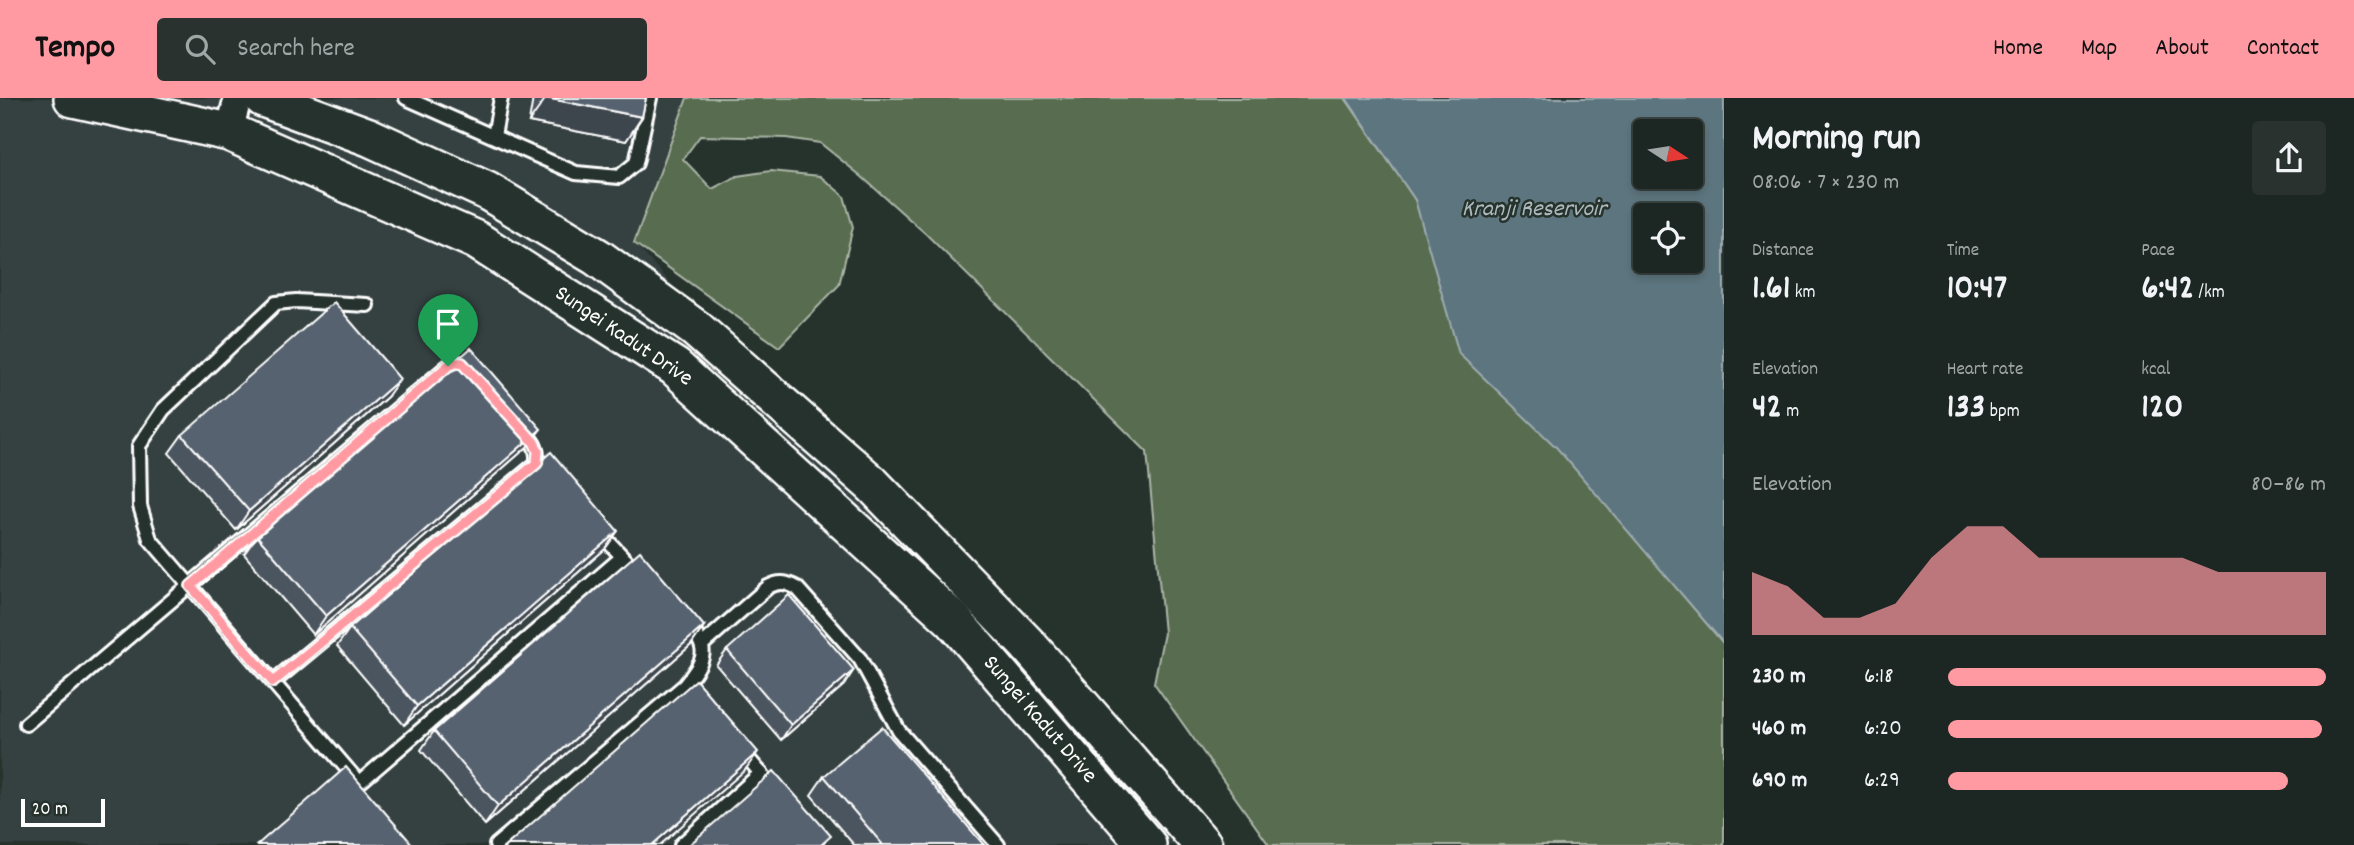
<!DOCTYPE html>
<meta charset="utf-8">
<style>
:root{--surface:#1c2622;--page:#29322f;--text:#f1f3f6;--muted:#a0a5a5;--line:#3a4340;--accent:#ff9aa2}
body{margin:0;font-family:Dekko,sans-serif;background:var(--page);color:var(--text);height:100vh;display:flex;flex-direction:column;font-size:26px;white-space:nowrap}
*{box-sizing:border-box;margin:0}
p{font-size:23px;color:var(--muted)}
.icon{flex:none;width:38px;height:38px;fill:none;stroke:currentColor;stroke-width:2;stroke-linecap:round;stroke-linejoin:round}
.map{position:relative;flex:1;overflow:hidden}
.side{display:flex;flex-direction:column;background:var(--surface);width:630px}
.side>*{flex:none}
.needle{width:46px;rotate:102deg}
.controls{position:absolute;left:1633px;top:21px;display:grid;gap:14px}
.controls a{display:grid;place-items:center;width:70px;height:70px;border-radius:7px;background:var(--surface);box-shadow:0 4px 10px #0003,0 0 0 2px var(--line);font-size:35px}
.scale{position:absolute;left:21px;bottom:18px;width:84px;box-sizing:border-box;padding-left:7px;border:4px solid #fff;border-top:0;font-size:19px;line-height:24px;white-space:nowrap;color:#fff;-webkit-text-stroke:5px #26332d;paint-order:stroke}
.pin{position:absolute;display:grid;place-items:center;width:60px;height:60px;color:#fff;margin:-72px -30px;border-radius:50% 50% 50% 0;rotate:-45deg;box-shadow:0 0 7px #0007}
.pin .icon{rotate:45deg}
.round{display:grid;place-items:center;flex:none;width:74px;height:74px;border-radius:7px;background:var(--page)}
.headline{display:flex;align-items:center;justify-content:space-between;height:119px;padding:0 28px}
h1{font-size:38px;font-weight:700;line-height:52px}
.figures{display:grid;grid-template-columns:repeat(3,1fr);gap:10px;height:119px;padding:7px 28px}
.figures div{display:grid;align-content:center}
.figures b{font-size:35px;font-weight:700}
.figures small{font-size:19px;font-weight:400}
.figures p{font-size:19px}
.chart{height:196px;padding:14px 28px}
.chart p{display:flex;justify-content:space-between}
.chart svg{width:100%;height:126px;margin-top:7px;fill:var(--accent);opacity:.7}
ul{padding:0 28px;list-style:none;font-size:23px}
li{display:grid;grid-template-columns:112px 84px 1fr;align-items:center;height:52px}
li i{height:18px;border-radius:9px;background:var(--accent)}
header{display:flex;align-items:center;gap:42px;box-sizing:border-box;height:98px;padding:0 35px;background:var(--accent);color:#111}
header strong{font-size:33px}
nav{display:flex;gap:38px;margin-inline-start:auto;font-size:24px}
.search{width:490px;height:63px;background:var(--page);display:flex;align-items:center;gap:18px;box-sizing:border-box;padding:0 24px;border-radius:7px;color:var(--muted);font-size:26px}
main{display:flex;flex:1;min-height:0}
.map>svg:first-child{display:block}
.built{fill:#354141}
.green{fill:#586d50;stroke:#acb6a8;stroke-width:2}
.water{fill:#5d747e;stroke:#9eacb2;stroke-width:2;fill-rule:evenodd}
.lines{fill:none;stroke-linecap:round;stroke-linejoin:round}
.lane-casing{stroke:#fff;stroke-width:18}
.street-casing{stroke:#fff;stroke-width:32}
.secondary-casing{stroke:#fff;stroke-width:42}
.lane{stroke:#26332d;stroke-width:12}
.street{stroke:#26332d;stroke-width:26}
.secondary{stroke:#26332d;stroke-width:37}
.wall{fill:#4b545f;stroke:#fff;stroke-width:2}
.shaded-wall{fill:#3d454e;stroke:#fff;stroke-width:2}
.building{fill:#57626f;stroke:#fff;stroke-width:2}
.route-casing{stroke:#fff;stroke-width:14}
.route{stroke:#ff9aa2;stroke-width:9}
.labels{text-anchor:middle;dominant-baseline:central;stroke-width:5;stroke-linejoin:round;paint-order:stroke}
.street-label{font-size:23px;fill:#fff;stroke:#26332d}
.water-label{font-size:24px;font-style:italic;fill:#aebabe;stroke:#26332d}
</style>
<header>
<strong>Tempo</strong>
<div class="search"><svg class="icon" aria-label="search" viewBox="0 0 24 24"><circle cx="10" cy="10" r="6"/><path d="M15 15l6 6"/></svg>Search here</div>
<nav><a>Home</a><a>Map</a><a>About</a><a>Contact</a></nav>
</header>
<main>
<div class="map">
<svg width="1724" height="747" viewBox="0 0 1724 747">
<rect width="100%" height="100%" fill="#26332d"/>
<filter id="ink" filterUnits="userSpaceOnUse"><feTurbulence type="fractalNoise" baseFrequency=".0143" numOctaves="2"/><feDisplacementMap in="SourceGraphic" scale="14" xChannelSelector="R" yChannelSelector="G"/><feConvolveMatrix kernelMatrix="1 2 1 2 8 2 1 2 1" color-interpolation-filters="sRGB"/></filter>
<g filter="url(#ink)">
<!-- built -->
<path class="built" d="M 0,0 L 687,0 L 634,145 L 1187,747 L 0,747 Z"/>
<!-- green -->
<path class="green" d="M 687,0 L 1345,0 L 1416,103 L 1556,347 L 1724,546 L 1724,747 L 1269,747 L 1154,585 L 1164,535 L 1147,354 L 926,136 L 861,78 L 820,45 L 786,40 L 700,38 L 683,61 L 712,91 L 737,78 L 771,73 L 820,78 L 844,98 L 853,129 L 839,187 L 779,249 L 634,145 Z"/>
<!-- water -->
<path class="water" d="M 1346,0 L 1724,0 L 1724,546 L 1557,350 L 1459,256 L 1415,102 ZM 1645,33 L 1690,33 L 1690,79 L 1645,79 ZM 1645,117 L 1690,117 L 1690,163 L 1645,163 Z"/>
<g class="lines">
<defs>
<g id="lane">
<path d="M 406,0 L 576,75 L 619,79 L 636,65 L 650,0"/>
<path d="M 494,38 L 501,0"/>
<path d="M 522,332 C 533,343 538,349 537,365"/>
<path d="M 600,435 L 638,475"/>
<path d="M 703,546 L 768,489 C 779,483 786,484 797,490 L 860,561 L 899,633 L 998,747"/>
<path d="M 273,584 L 537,365 L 547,378"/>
<path d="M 26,626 L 448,268 L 462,265 L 466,269"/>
<path d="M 740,651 L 776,693"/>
<path d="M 355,680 L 150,441 L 140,408 L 139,348 L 163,312 L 276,205 L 296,203 L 367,207"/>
<path d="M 359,685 L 622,459"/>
<path d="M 496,747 L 685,587 C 705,561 711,552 687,526"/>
<path d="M 681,747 L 761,675"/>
</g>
<path id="street" d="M 229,34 L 238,0"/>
<g id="secondary">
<path d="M 73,0 L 229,34 L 476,142 L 675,269 L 953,522 L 1147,747"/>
<path d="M 263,0 L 369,39 L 487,93 L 597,159 L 696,231 L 872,386 L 1028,547 L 1203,747"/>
</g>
</defs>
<!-- lane casing -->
<use href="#lane" class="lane-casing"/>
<!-- street casing -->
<use href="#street" class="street-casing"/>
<!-- secondary casing -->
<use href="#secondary" class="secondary-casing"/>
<!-- lane -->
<use href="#lane" class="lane"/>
<!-- street -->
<use href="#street" class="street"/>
<!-- secondary -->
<use href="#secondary" class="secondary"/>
</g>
<!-- wall -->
<g class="wall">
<path d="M 533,0 L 646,0 L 642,19 L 626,43 L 529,24 Z"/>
<path d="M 387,299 L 236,432 L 169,355 L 182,337 Z"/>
<path d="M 527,349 L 313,537 L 244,456 L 257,438 Z"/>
<path d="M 605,451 L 404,627 L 337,548 L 350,530 Z"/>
<path d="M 704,528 L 691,547 L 485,727 L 421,652 L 434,633 Z"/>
<path d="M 727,552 L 844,587 L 781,642 L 716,567 Z"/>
<path d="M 824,678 L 984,747 L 854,747 L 811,697 Z"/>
</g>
<!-- shaded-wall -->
<g class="shaded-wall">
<path d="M 546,0 L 642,19 L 626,43 L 529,24 Z"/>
<path d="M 400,281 L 387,299 L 236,432 L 249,413 Z"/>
<path d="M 541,331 L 527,349 L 313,537 L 326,518 Z"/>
<path d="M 618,433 L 605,451 L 404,627 L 417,608 Z"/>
<path d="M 704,528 L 691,547 L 485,727 L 498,708 Z"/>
<path d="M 854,572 L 844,587 L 781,642 L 791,627 Z"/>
<path d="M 758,654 L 745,672 L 660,747 L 652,747 Z"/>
</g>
<!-- building -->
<g class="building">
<path d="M 546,0 L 646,0 L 642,19 Z"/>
<path d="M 334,204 L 400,281 L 249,413 L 182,337 Z"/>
<path d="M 471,250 L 541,331 L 326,518 L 257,438 Z"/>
<path d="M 551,354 L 618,433 L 417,608 L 350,530 Z"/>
<path d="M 640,453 L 704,528 L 498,708 L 434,633 Z"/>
<path d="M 789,497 L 854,572 L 791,627 L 727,552 Z"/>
<path d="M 696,582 L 758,654 L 652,747 L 507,747 Z"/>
<path d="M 882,629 L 984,747 L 883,747 L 824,678 Z"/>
<path d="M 346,669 L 413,747 L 257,747 Z"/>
<path d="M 774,673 L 831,738 L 821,747 L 689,747 Z"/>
</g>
</g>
<g class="lines" filter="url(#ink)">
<defs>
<path id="route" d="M 455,265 L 462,265 L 534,344 L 538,353 L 537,365 L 273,584 L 191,488 L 448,268 Z"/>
</defs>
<!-- route casing -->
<use href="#route" class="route-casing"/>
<!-- route -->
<use href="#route" class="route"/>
</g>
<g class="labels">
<!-- street labels -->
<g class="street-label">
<text transform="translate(623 239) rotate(34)">Sungei Kadut Drive</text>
<text transform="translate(1039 622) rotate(49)">Sungei Kadut Drive</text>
</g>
<!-- water labels -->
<g class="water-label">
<text x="1534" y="112">Kranji Reservoir</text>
</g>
</g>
</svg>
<div class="controls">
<a><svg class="needle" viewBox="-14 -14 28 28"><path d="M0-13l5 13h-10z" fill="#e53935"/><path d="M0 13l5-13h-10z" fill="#a0a5a5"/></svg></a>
<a><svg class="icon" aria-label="locate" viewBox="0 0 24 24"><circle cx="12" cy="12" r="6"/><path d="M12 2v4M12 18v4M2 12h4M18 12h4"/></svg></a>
</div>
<div class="scale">20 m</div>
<div class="pin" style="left:448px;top:268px;background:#1e9e55"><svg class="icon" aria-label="arrive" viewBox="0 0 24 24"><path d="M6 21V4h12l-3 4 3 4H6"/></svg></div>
</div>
<section class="side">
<div class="headline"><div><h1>Morning run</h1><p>08:06 · 7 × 230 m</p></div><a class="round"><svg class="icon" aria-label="share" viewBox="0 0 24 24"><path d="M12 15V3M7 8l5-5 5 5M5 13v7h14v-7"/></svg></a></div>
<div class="figures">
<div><p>Distance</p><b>1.61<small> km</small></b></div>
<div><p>Time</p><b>10:47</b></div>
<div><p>Pace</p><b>6:42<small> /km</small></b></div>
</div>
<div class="figures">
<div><p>Elevation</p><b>42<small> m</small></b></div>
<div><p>Heart rate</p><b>133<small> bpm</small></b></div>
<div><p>kcal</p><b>120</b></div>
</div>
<div class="chart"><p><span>Elevation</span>80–86 m</p>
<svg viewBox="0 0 160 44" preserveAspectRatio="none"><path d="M0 44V22L10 27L20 38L30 38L40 33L50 17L60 6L70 6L80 17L90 17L100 17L110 17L120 17L130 22L140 22L150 22L160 22V44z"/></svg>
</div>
<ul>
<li><b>230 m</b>6:18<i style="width:100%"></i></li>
<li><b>460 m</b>6:20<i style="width:99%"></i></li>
<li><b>690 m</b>6:29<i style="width:90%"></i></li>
</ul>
</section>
</main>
